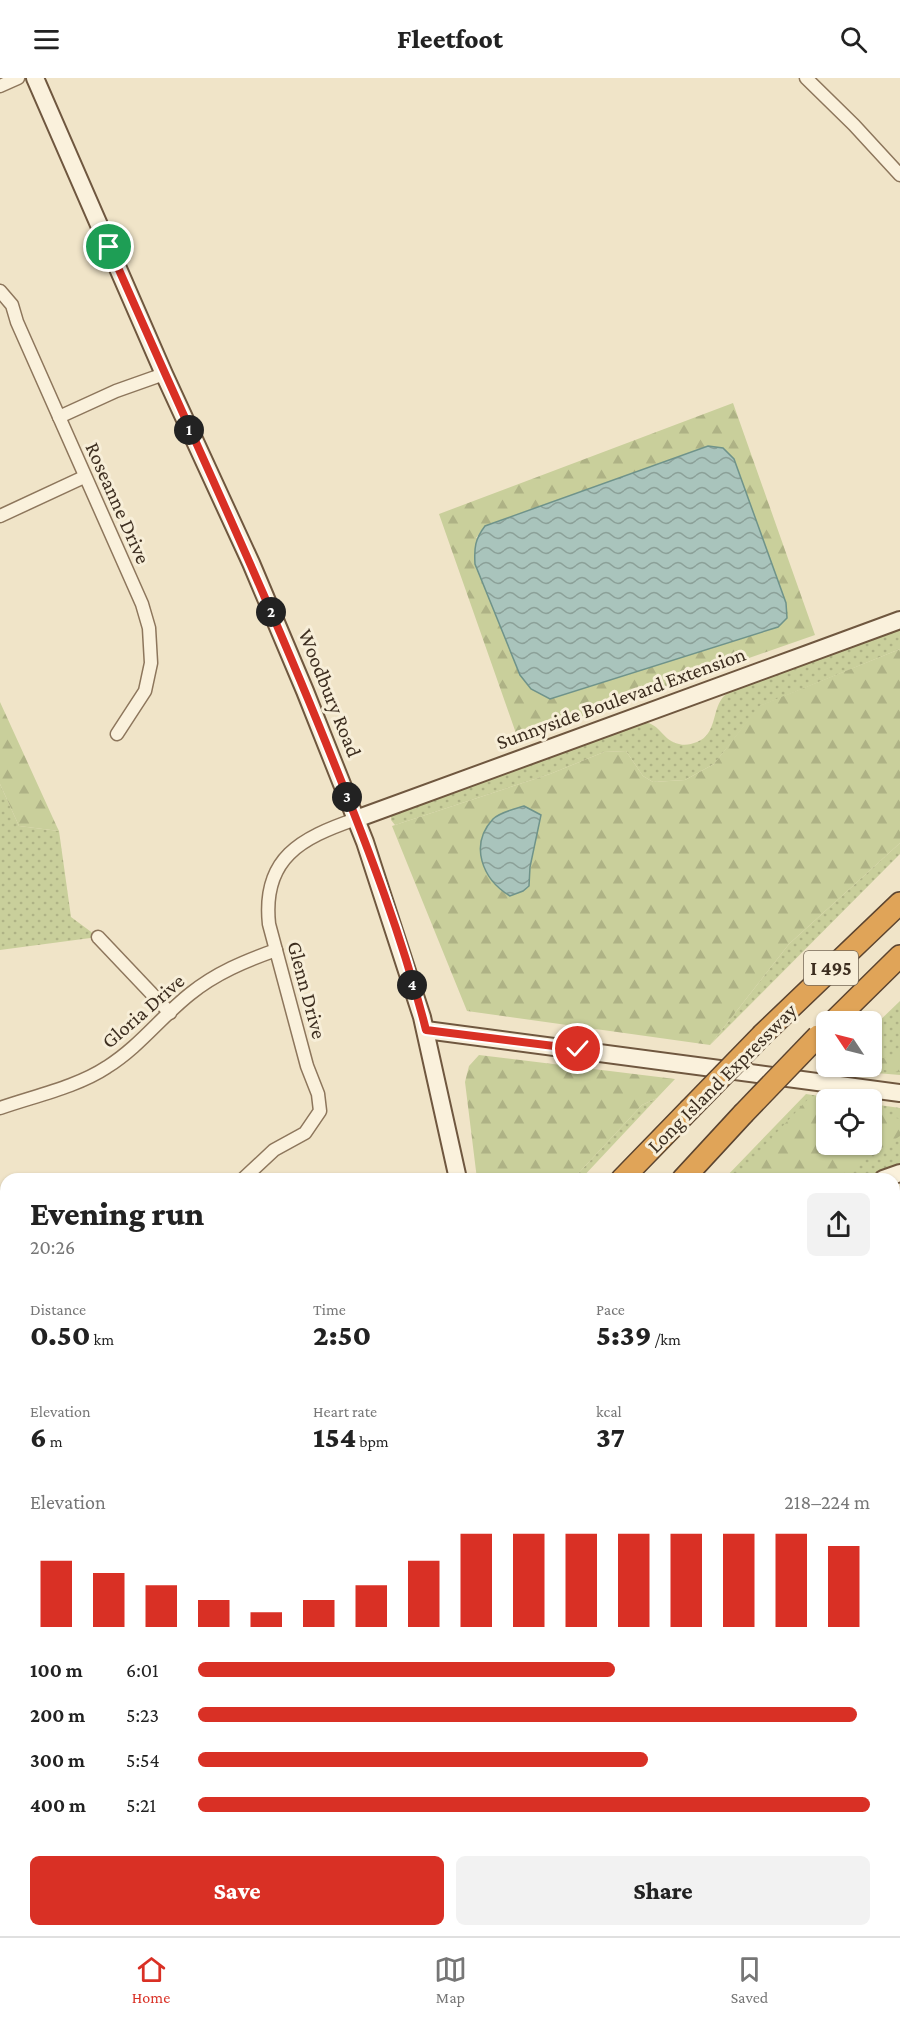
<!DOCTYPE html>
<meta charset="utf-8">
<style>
:root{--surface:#fff;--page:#f2f2f2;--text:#222;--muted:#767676;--line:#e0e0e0;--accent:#d93025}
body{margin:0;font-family:"Crimson Pro",serif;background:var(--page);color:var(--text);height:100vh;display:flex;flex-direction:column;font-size:22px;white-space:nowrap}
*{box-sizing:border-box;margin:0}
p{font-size:20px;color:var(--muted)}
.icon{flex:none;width:33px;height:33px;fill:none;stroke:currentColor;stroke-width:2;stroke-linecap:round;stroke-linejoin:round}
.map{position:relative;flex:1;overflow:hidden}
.side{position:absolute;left:0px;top:1095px;width:900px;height:764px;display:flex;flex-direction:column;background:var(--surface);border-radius:18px 18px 0 0;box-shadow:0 2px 4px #0004}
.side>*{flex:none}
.needle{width:39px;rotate:305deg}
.fabs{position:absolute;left:816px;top:933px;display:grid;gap:12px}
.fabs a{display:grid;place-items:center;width:66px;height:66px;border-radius:9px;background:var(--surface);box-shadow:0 2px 4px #0004;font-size:30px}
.pin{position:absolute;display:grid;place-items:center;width:51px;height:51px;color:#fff;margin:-26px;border:3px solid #fff;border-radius:50%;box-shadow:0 2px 6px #0007}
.km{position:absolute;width:30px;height:30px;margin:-15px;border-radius:50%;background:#222;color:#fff;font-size:16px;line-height:30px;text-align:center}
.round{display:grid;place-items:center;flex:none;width:63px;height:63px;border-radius:9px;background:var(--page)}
.overview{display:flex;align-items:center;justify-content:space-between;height:102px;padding:0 30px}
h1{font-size:33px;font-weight:800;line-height:45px}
.figures{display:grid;grid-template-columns:repeat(3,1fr);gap:9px;height:102px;padding:6px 30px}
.figures div{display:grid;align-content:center}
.figures b{font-size:30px;font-weight:800}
.figures small{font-size:16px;font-weight:400}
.figures p{font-size:16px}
.chart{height:168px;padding:12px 30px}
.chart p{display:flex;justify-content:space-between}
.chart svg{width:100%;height:108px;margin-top:6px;stroke:var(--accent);stroke-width:6}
.button{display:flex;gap:12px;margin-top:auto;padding:12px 30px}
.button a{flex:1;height:69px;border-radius:9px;background:var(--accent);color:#fff;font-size:24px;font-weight:800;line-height:69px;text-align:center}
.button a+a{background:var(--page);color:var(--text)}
ul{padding:0 30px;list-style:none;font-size:20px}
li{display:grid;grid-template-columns:96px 72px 1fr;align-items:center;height:45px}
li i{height:15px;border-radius:8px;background:var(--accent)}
header{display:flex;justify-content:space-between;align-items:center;height:78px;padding:0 30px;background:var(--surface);font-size:27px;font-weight:800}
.tabs{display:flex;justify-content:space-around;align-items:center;height:84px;border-top:2px solid var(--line);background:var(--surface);font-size:16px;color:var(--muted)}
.tabs a{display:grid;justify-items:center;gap:3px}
.tabs .active{color:var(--accent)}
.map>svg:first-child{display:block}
.green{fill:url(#green-dots)}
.forest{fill:url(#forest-firs);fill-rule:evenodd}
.water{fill:url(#water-waves);stroke:#6f938a;stroke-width:1.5}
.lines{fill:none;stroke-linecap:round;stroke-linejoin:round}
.minor-casing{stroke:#8d765c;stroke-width:15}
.secondary-casing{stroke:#6f573f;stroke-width:20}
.motorway-casing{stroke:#5b4430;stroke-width:24}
.minor{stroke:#faf1dc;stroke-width:12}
.secondary{stroke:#faf1dc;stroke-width:16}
.motorway{stroke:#e0a458;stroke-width:21}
.motorway-bridge-casing{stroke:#5b4430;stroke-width:24;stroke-linecap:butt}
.motorway-bridge{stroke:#e0a458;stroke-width:21}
.route-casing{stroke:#fff;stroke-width:12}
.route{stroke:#d93025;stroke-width:8}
.labels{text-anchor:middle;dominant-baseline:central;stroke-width:6;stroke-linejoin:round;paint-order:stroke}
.shield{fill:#f7eed8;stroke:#756857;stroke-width:1.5}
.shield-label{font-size:20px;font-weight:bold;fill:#3d2e20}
.street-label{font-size:21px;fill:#3d2e20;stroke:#f7eed8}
</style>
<header><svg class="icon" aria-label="menu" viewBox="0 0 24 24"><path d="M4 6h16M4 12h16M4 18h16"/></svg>Fleetfoot<svg class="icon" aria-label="search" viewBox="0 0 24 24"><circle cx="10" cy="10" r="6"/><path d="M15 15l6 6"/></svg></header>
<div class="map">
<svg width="900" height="1858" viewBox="0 0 900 1858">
<defs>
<pattern id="green-dots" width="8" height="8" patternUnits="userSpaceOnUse" patternTransform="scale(1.5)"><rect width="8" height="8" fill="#c9cf9b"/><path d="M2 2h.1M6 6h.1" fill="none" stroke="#aeb285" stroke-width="1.8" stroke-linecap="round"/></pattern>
<pattern id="forest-firs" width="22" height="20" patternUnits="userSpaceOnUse" patternTransform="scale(1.5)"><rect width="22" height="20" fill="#c9cf9b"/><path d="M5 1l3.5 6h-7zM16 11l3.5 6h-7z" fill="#aeb285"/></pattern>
<pattern id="water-waves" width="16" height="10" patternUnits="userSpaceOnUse" patternTransform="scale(1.5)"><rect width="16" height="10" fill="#a9c4bc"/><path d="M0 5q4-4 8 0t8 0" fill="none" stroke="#8ba098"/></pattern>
</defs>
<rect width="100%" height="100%" fill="#f0e4c8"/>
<!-- green -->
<g class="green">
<path d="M 900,551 L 900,571 L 760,628 L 714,686 L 685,702 L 653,704 L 643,698 L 626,673 L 604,674 L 550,696 L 395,747 L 391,742 L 391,738 L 645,644 C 661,647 663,663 679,666 C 686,668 691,666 697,664 C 718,656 711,630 725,617 C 728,615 731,614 733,612 Z"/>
<path d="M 0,706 L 19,748 L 59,753 L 71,839 L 98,859 L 0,872 Z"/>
<path d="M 900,765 L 900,776 L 710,967 L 789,866 Z"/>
<path d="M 900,923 L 900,997 L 829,991 L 831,989 L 872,988 L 872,950 Z"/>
<path d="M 806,1016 L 840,1021 L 826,1022 L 826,1066 L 872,1066 L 872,1026 L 900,1030 L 900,1087 L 862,1101 L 724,1101 Z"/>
<path d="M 657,1020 L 581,1101 L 573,1101 L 642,1027 Z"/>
<path d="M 379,1852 L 432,1853 L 432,1858 L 373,1858 Z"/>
<path d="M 225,1853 L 347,1852 L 347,1853 L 333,1858 L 241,1858 Z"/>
</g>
<!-- forest -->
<g class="forest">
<path d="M 733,325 L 815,557 L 518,661 L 439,436 ZM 708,368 L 723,370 L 734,381 L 786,525 L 476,460 L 485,448 Z"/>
<path d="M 900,571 L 900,765 L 789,866 L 710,967 L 467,933 L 392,748 L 550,696 L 604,674 L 626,673 L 643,698 L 653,704 L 685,702 L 714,686 L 759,628 Z"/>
<path d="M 0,624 L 57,749 L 59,753 L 19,748 L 0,706 Z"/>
<path d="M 479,977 L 675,1001 L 657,1020 L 642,1027 L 573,1101 L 477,1101 L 465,1004 L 469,988 Z"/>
<path d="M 900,977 L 900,994 L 861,989 L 872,988 L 872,982 Z"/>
<path d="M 810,1019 L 826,1023 L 826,1066 L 872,1066 L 872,1034 L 900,1041 L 900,1058 L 835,1101 L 733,1101 Z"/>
<path d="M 6,1363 L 6,1406 L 0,1408 L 0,1365 Z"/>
<path d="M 0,1514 L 6,1515 L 6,1764 L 0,1762 Z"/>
<path d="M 459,1853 L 546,1853 L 547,1858 L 460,1858 Z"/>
</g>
<!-- water -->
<g class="water">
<path d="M 708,368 L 723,370 L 734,381 L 786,525 L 787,540 L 778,549 L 550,621 L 531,611 L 520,597 L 475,486 C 474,470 475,461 485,448 Z"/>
<path d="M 524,728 L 541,737 L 530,789 L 529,808 L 523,813 L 510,818 C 482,801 469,767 493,741 C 500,734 515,731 524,728 Z"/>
</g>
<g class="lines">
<defs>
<g id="minor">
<path d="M 806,0 L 854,47 L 900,97"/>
<path d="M 0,8 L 18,0"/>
<path d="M 0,213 L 12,227 L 17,244 L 142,526 L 149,550 L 151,585 L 145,613 L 117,656"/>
<path d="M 59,339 L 116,313 L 164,296"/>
<path d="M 0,438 L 84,399"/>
<path d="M 98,859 L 170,935"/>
<path d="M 0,1030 C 34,1018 77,1009 107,989 C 139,969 161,939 190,916 C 216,895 245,883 276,872"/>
<path d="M 243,1101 L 274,1072 L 305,1055 L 320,1033 L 318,1016 L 307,988 L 269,846 C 262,780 301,760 356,741"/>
<path d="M 0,1192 L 6,1190"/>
<path d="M 894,1244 L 900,1242"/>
<path d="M 0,1353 L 6,1351"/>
<path d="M 894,1449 L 900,1447"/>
<path d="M 894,1738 L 900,1730"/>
<path d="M 804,1858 L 808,1852"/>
</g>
<g id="secondary">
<path d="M 35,0 L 164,296 L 251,485 L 305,613 L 365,764 L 422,939 L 458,1101"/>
<path d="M 356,741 C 537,673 719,609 900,542"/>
<path d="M 426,952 L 900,1015"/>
<path d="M 883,1101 L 900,1095"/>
<path d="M 0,1426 L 6,1425"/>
<path d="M 577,1852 L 577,1858"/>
</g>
<g id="motorway">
<path d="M 833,944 L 900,878"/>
<path d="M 763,956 L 900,825"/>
<path d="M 622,1101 L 689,1032"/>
<path d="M 683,1101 L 743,1036"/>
<path d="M 0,1445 L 6,1444"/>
<path d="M 0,1472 L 6,1474"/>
<path d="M 0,1792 L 6,1796"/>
<path d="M 0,1827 L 6,1829"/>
<path d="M 164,1852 L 187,1858"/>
<path d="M 442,1852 L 443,1858"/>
<path d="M 14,1858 L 18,1852"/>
<path d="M 363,1858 L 371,1852"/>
</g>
</defs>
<!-- minor casing -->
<use href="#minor" class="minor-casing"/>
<!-- secondary casing -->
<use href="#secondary" class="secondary-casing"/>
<!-- motorway casing -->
<use href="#motorway" class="motorway-casing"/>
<!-- minor -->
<use href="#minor" class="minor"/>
<!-- secondary -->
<use href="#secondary" class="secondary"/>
<!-- motorway -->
<use href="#motorway" class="motorway"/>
<defs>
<g id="motorway-bridge">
<path d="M 689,1032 L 763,956"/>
<path d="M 743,1036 L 818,958"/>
<path d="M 68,1852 L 82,1858"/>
</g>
</defs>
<!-- motorway-bridge casing -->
<use href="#motorway-bridge" class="motorway-bridge-casing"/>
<!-- motorway-bridge -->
<use href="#motorway-bridge" class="motorway-bridge"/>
</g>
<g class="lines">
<defs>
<path id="route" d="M 109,169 C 184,341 265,511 334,685 C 369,772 403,861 426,952 L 578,971"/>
</defs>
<!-- route casing -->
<use href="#route" class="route-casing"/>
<!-- route -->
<use href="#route" class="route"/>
</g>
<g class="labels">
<!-- shield labels -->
<rect class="shield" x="804" y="873" width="54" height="34" rx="4.5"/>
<g class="shield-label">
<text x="831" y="890">I 495</text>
</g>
<!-- street labels -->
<g class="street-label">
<text transform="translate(118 425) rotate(66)">Roseanne Drive</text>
<text transform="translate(330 615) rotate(68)">Woodbury Road</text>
<text transform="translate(621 620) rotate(-20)">Sunnyside Boulevard Extension</text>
<text transform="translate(307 912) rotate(75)">Glenn Drive</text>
<text transform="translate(143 933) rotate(-41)">Gloria Drive</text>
<text transform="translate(722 1000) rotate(-45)">Long Island Expressway</text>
</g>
</g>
</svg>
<div class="fabs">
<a><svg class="needle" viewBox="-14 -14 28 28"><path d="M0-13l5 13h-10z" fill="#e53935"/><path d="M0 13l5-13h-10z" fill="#767676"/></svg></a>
<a><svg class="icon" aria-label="locate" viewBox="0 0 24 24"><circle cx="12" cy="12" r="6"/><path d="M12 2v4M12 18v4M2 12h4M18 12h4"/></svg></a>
</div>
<div class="pin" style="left:109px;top:169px;background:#1e9e55"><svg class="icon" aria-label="arrive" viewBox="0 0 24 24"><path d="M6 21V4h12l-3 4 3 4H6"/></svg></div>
<div class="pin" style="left:578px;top:971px;background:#d93025"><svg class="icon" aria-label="check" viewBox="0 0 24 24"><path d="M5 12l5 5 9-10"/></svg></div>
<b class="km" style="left:189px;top:352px">1</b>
<b class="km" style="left:271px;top:534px">2</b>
<b class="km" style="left:347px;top:719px">3</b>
<b class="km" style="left:412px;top:907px">4</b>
<section class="side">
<div class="overview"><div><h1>Evening run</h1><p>20:26</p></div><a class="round"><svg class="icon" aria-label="share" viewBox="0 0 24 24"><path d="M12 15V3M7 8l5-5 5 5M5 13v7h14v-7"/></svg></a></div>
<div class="figures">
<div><p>Distance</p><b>0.50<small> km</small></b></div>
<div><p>Time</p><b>2:50</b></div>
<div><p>Pace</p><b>5:39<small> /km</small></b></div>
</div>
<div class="figures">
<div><p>Elevation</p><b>6<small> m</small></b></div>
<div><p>Heart rate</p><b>154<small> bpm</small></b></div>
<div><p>kcal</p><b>37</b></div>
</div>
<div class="chart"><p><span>Elevation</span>218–224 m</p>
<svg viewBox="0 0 160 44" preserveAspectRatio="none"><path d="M5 44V17M15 44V22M25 44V27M35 44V33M45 44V38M55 44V33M65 44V27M75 44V17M85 44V6M95 44V6M105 44V6M115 44V6M125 44V6M135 44V6M145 44V6M155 44V11"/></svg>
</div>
<ul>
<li><b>100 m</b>6:01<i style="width:62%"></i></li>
<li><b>200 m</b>5:23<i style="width:98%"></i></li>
<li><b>300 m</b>5:54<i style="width:67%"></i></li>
<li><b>400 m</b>5:21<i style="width:100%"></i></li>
</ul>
<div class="button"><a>Save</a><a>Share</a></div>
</section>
</div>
<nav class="tabs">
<a class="active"><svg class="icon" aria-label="home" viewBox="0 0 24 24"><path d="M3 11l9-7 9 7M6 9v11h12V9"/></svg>Home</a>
<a><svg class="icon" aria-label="map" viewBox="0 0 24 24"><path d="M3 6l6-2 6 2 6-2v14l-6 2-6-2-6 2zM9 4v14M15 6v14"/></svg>Map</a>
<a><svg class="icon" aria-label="saved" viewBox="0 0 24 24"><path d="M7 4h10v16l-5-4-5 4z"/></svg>Saved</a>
</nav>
